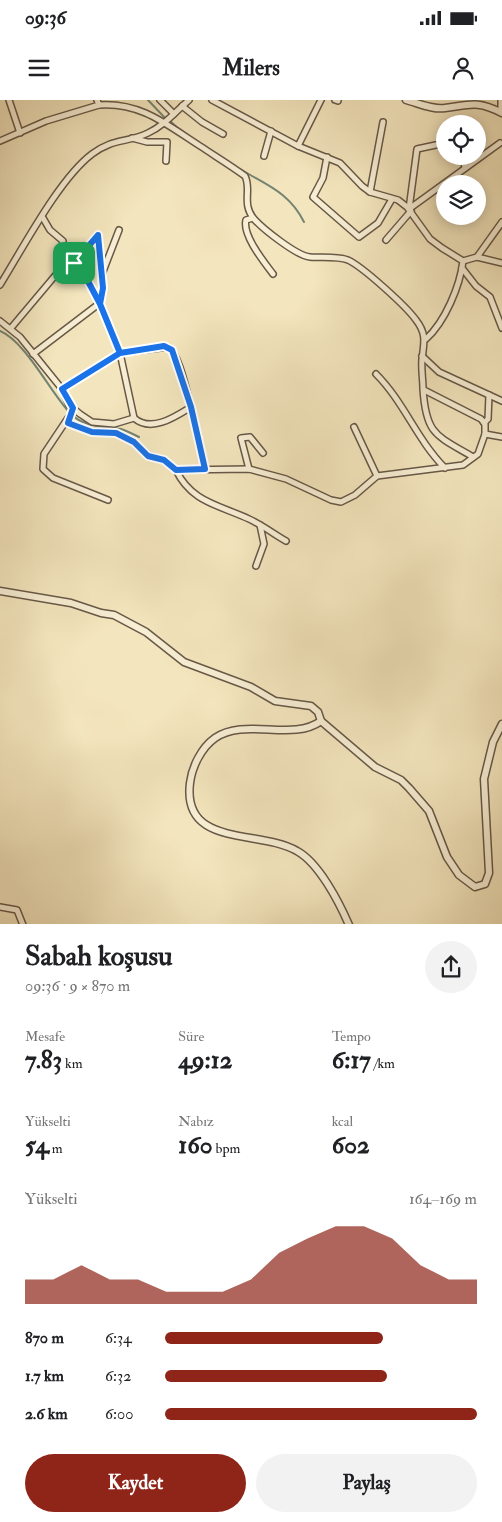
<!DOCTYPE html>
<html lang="tr">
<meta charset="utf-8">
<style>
:root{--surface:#fff;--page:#f2f2f2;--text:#202124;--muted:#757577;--accent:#8f2418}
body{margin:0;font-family:"IM FELL Double Pica",serif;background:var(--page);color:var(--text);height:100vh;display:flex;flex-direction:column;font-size:19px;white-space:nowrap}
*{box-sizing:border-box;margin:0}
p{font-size:16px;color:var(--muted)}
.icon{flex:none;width:28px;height:28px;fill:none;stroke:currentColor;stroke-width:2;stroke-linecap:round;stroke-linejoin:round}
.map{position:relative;height:824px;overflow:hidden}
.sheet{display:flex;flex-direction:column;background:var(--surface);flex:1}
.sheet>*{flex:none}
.buttons{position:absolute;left:436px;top:15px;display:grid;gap:10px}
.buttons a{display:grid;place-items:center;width:50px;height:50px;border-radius:50%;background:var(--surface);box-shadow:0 2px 12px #0003;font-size:25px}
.pin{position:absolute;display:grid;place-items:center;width:42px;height:42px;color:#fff;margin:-21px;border-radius:10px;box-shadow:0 2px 8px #0006}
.round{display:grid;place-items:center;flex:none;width:52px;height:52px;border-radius:26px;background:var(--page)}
.overview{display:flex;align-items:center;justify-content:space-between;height:85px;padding:0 25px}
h1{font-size:28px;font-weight:800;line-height:38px}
.metrics{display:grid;grid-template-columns:repeat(3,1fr);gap:8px;height:85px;padding:5px 25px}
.metrics div{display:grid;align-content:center}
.metrics b{font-size:25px;font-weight:800}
.metrics small{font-size:14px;font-weight:400}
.metrics p{font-size:14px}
.chart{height:140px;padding:10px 25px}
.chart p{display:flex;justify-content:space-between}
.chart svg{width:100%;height:90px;margin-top:5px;fill:var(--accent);opacity:.7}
.button{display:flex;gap:10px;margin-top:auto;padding:10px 25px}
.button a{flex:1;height:58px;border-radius:30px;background:var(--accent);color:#fff;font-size:20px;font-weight:800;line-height:58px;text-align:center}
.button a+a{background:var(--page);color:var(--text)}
ul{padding:0 25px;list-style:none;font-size:16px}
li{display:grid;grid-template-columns:80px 60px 1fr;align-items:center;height:38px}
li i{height:12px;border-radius:6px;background:var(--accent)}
.status{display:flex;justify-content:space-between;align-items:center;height:35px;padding:0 25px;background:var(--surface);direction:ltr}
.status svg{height:14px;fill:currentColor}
header{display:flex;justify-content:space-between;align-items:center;height:65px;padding:0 25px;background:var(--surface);font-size:22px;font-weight:800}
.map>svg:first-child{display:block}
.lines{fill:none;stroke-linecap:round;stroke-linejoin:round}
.stream{stroke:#748474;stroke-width:2}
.minor-casing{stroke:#675847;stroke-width:8}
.tertiary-casing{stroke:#675847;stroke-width:9}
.minor{stroke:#f7eed4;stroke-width:5}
.tertiary{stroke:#f7eed4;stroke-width:6}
.route-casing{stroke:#fff;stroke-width:10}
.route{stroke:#1a73e8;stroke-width:6}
</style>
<div class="status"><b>09:36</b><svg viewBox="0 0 49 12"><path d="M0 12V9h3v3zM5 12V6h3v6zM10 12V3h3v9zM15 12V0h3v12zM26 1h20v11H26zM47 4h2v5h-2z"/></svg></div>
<header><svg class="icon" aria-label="menu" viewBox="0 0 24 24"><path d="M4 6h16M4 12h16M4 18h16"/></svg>Milers<svg class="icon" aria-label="person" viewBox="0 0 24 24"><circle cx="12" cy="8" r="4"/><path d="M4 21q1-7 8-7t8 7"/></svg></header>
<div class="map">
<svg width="502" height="825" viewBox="0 0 502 825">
<rect width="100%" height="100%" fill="#f3e5bd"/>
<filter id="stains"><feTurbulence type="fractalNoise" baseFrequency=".004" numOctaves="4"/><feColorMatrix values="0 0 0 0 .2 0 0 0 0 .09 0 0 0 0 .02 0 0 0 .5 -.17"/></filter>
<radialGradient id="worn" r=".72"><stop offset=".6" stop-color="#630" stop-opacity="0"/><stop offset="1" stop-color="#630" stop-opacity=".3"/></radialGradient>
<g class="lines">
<!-- stream -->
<g class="stream">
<path d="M 148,0 L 165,18"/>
<path d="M 170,21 L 181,31"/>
<path d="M 240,69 C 266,85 289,92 304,122"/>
<path d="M 0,231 C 26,242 50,292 70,313 C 84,328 103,326 121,329 C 127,331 133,334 139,337"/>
</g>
<defs>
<g id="minor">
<path d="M 9,0 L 20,33"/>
<path d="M 160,0 L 174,14"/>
<path d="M 212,0 L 298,46 L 340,63 L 362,86 L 370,92 L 398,100 L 407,107 L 430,139 L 442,148 L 463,161 C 460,186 445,222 426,239"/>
<path d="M 335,0 L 338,1"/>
<path d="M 99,5 C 141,2 167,25 200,46 C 215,56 230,65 245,76 C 252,90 241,103 254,119 C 263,129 297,156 310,157 C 321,158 337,156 348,160 C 363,167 406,206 416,220 C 427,234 424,243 422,259 C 421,269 423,279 423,289 C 426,335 436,335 473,357"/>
<path d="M 182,6 L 202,22 L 223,34"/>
<path d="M 501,11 L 501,0"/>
<path d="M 132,38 L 147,42 L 167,42 L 166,61"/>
<path d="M 0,41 L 46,21 L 99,5 L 97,0"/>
<path d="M 445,43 L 417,49 L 409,109 L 500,43"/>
<path d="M 298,46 L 321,0"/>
<path d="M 264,56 L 271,31"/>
<path d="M 463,56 L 465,68"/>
<path d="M 327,57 L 323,78 L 313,97 L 359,137 L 378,123 L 392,99"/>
<path d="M 370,92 L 383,22"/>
<path d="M 253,118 L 246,120 C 242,135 264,162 273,174"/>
<path d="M 386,140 L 411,111"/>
<path d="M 477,157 L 502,122"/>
<path d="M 463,161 L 477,157 L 502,163"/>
<path d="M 74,163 L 97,135"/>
<path d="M 61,166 L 74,163 L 80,166 L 100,203 L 120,253 L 134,318"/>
<path d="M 462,168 L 476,186 L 490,197 L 502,228"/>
<path d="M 102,174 L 119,130"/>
<path d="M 0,185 C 23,148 59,79 92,54 C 113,38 127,43 148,33 C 165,25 175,12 189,0"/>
<path d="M 0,221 L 20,237 L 62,289 L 69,305 L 80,314 L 92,322 L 114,324 L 134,318 C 151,333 175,317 191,307 C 187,293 179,253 168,247 L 120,253 L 62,289"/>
<path d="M 11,228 L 59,171 C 63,162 61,151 63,141 L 50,130 L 43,118"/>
<path d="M 33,254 L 100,203 L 103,188 L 98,135"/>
<path d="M 422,256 L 439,272 L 502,301"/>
<path d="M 376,274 C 404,302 417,340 445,368"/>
<path d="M 191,307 L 205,369"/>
<path d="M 73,308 L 68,323 L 92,331 L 116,333 L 134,342 L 148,355 L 164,360 L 176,370 L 249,369 L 286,379 L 331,400 L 341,402 L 355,395 L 377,376 L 463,365 L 478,354 L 485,334 L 485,324 L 481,319 L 424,290"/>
<path d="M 68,318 L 44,354 L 43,369 L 53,378 L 108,400"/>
<path d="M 484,323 L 488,319 L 489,295"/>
<path d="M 354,327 L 377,376"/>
<path d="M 485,334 L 502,337"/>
<path d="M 249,369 L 241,338 L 250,337 L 263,353"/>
<path d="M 176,370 C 191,402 219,405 249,419 C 262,425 274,434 286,441"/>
<path d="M 256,466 L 264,444 L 260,425"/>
<path d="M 0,807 L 17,810 L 23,825"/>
</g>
<g id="tertiary">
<path d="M 406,0 C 418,3 433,10 445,8 C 470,5 477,0 502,13"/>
<path d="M 0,491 L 71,503 L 101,513 L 114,515 L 146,532 L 184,562 L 251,587 L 275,601 L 311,606 L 318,612 L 321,621 C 292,642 245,617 215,638 C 201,648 192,667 190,683 C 182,748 259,729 297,751 C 319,763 339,802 349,825"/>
<path d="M 321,621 L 375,667 L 401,680 L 409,688 L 429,711 L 447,757 L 459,775 L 475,787 L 485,784 L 489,773 L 484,679 L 493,642 L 502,624"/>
</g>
</defs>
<!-- minor casing -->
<use href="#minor" class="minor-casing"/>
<!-- tertiary casing -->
<use href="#tertiary" class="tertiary-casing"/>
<!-- minor -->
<use href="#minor" class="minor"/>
<!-- tertiary -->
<use href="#tertiary" class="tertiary"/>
</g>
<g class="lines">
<defs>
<path id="route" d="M 74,163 L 80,166 L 100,204 L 120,253 L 62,289 L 73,308 L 68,323 L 92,332 L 116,333 L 134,342 L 148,356 L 164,360 L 176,370 L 205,369 L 191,307 L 172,250 L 164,246 L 120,253 L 100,204 L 103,188 L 98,135 L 74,163"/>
</defs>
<!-- route casing -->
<use href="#route" class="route-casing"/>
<!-- route -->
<use href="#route" class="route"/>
</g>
<rect width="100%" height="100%" filter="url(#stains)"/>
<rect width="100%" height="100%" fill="url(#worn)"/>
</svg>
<div class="buttons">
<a><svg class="icon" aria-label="locate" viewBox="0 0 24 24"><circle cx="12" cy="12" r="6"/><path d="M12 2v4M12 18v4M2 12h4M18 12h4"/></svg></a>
<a><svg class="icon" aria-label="layers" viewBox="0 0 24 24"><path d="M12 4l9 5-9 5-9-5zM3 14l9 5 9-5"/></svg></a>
</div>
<div class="pin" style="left:74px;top:163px;background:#1e9e55"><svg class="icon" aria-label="arrive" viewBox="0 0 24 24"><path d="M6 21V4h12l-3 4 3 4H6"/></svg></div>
</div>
<section class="sheet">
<div class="overview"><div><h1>Sabah koşusu</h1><p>09:36 · 9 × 870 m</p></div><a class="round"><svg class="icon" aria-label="share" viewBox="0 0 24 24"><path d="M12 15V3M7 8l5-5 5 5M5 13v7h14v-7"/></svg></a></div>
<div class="metrics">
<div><p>Mesafe</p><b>7.83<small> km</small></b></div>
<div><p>Süre</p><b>49:12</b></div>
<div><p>Tempo</p><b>6:17<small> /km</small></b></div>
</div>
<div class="metrics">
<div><p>Yükselti</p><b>54<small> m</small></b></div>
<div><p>Nabız</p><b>160<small> bpm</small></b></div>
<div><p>kcal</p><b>602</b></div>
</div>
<div class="chart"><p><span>Yükselti</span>164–169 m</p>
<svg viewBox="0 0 160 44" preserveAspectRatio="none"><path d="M0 44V32L10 32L20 25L30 32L40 32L50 38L60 38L70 38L80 32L90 19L100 12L110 6L120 6L130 12L140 25L150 32L160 32V44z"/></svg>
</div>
<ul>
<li><b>870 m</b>6:34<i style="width:70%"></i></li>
<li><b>1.7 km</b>6:32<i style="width:71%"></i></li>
<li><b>2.6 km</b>6:00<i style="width:100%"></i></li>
</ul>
<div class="button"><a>Kaydet</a><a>Paylaş</a></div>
</section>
